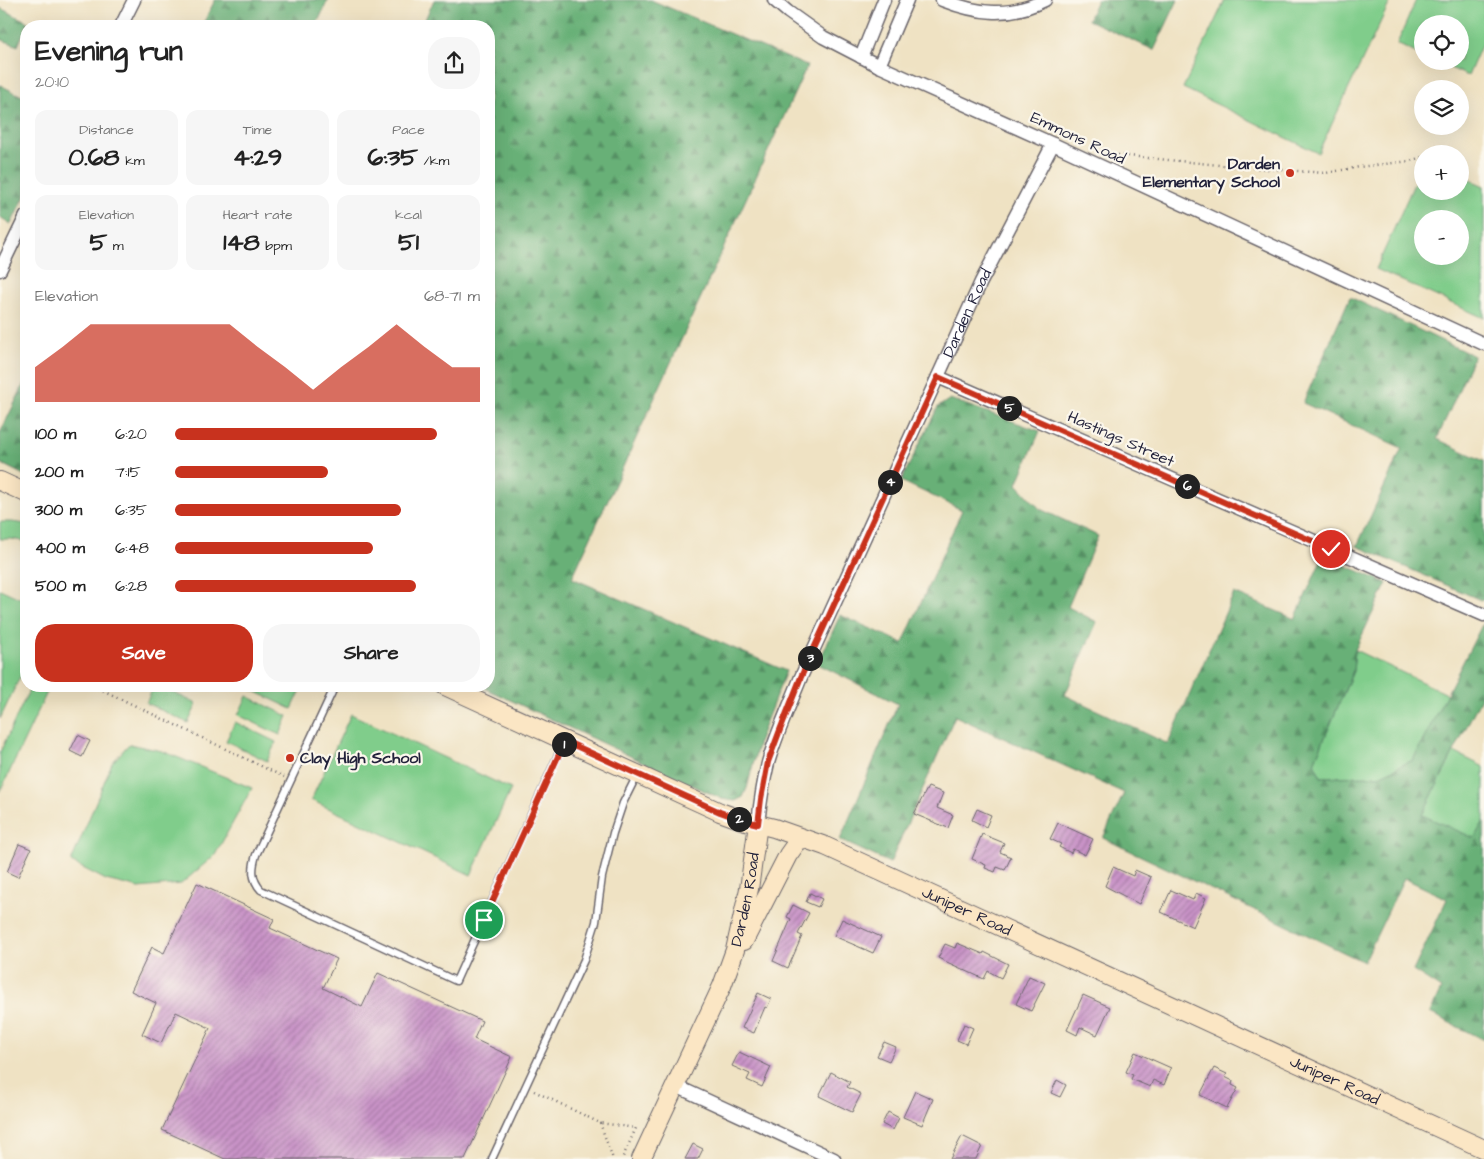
<!DOCTYPE html>
<meta charset="utf-8">
<style>
:root{--surface:#fff;--page:#f6f6f6;--text:#222;--muted:#767676;--accent:#c8321e}
body{margin:0;font-family:"Architects Daughter",sans-serif;background:var(--page);color:var(--text);height:100vh;display:flex;flex-direction:column;font-size:19px;white-space:nowrap}
*{box-sizing:border-box;margin:0}
p{font-size:16px;color:var(--muted)}
.icon{flex:none;width:28px;height:28px;fill:none;stroke:currentColor;stroke-width:2;stroke-linecap:round;stroke-linejoin:round}
.map{position:relative;flex:1;overflow:hidden}
.sheet{position:absolute;left:20px;top:20px;width:475px;height:672px;display:flex;flex-direction:column;background:var(--surface);border-radius:20px;box-shadow:0 5px 20px #0002}
.sheet>*{flex:none}
.buttons{position:absolute;left:1414px;top:15px;display:grid;gap:10px}
.buttons a{display:grid;place-items:center;width:55px;height:55px;border-radius:50%;background:var(--surface);box-shadow:0 5px 20px #0002;font-size:25px}
.pin{position:absolute;display:grid;place-items:center;width:42px;height:42px;color:#fff;margin:-21px;border:2px solid #fff;border-radius:50%;box-shadow:0 1px 5px #0007}
.km{position:absolute;width:25px;height:25px;margin:-12px;border-radius:50%;background:#222;color:#fff;font-size:14px;line-height:25px;text-align:center}
.round{display:grid;place-items:center;flex:none;width:52px;height:52px;border-radius:20px;background:var(--page)}
.overview{display:flex;align-items:center;justify-content:space-between;height:85px;padding:0 15px}
h1{font-size:28px;font-weight:700;line-height:38px}
.stats{display:grid;grid-template-columns:repeat(3,1fr);gap:8px;height:85px;padding:5px 15px}
.stats div{display:grid;align-content:center;border-radius:12px;background:var(--page);text-align:center}
.stats b{font-size:25px;font-weight:700}
.stats small{font-size:14px;font-weight:400}
.stats p{font-size:14px}
.chart{height:140px;padding:10px 15px}
.chart p{display:flex;justify-content:space-between}
.chart svg{width:100%;height:90px;margin-top:5px;fill:var(--accent);opacity:.7}
.action{display:flex;gap:10px;margin-top:auto;padding:10px 15px}
.action a{flex:1;height:58px;border-radius:20px;background:var(--accent);color:#fff;font-size:20px;font-weight:700;line-height:58px;text-align:center}
.action a+a{background:var(--page);color:var(--text)}
ul{padding:0 15px;list-style:none;font-size:16px}
li{display:grid;grid-template-columns:80px 60px 1fr;align-items:center;height:38px}
li i{height:12px;border-radius:6px;background:var(--accent)}
.map>svg:first-child{display:block}
.green{fill:#80cd8b;stroke:#517863;fill-rule:evenodd}
.forest{fill:url(#forest-firs);stroke:#456959}
.building{fill:url(#building-hatch)}
.lines{fill:none;stroke-linecap:round;stroke-linejoin:round}
.lane-casing{stroke:#6a656b;stroke-width:9}
.street-casing{stroke:#6a656b;stroke-width:15}
.secondary-casing{stroke:#6a656b;stroke-width:20}
.path{stroke:#6a656b;stroke-width:2.5;stroke-dasharray:1 4;stroke-linecap:butt}
.lane{stroke:#fff;stroke-width:6}
.street{stroke:#fff;stroke-width:12}
.secondary{stroke:#fbe6c4;stroke-width:18}
.route-casing{stroke:#fff;stroke-width:10}
.route{stroke:#c8321e;stroke-width:6}
.poi-dot{fill:#c8321e;stroke:#fbf7ec;stroke-width:2}
.labels{text-anchor:middle;dominant-baseline:central;stroke-width:4.5;stroke-linejoin:round;paint-order:stroke}
.street-label{font-size:16px;fill:#22223b;stroke:#fbf7ec}
.poi-label{font-size:16px;font-weight:bold;fill:#22223b;stroke:#fbf7ec;text-anchor:end}
</style>
<div class="map">
<svg width="1484" height="1159" viewBox="0 0 1484 1159">
<defs>
<pattern id="forest-firs" width="22" height="20" patternUnits="userSpaceOnUse" patternTransform="scale(1.25)"><rect width="22" height="20" fill="#68b077"/><path d="M5 1l3.5 6h-7zM16 11l3.5 6h-7z" fill="#558f63"/></pattern>
<pattern id="building-hatch" width="6" height="6" patternUnits="userSpaceOnUse" patternTransform="scale(1.25)"><rect width="6" height="6" fill="#c993c7"/><path d="M-1 1l2-2M0 6l6-6M5 7l2-2" fill="none" stroke="#a378a3"/></pattern>
</defs>
<rect width="100%" height="100%" fill="#fbf7ec"/>
<filter id="ink" filterUnits="userSpaceOnUse"><feTurbulence type="fractalNoise" baseFrequency=".02" numOctaves="2"/><feDisplacementMap in="SourceGraphic" scale="10" xChannelSelector="R" yChannelSelector="G"/><feConvolveMatrix kernelMatrix="1 2 1 2 8 2 1 2 1" color-interpolation-filters="sRGB"/></filter>
<filter id="wash" filterUnits="userSpaceOnUse"><feTurbulence type="fractalNoise" baseFrequency=".0096" numOctaves="4" result="noise"/><feDisplacementMap in="SourceGraphic" scale="20" xChannelSelector="R" yChannelSelector="G"/><feGaussianBlur stdDeviation="1.12" result="paint"/><feColorMatrix in="noise" values="0 0 0 0 0 0 0 0 0 0 0 0 0 0 0 0 0 1.4 0 .05"/><feComposite in="paint" operator="in"/></filter>
<g filter="url(#wash)">
<rect width="100%" height="100%" fill="#efe2c3"/>
<!-- green -->
<g class="green">
<path d="M 1225,0 L 1391,0 L 1318,153 L 1183,88 Z"/>
<path d="M 1416,0 L 1484,0 L 1484,39 L 1468,76 L 1435,61 L 1460,61 L 1460,24 L 1422,24 L 1422,56 L 1397,44 Z"/>
<path d="M 1422,166 L 1422,191 L 1460,191 L 1460,175 L 1484,186 L 1484,318 L 1376,269 ZM 1422,219 L 1460,219 L 1460,256 L 1422,256 Z"/>
<path d="M 0,522 L 12,522 L 26,524 L 26,542 L 12,539 L 0,539 Z"/>
<path d="M 0,589 L 26,601 L 26,664 L 0,719 Z"/>
<path d="M 1355,650 L 1447,694 L 1413,760 L 1379,776 L 1321,777 L 1314,763 L 1353,671 Z"/>
<path d="M 31,686 L 50,686 L 0,792 L 0,752 Z"/>
<path d="M 154,686 L 160,686 L 197,704 L 188,723 L 146,703 Z"/>
<path d="M 252,686 L 292,686 L 301,690 L 292,709 L 250,689 Z"/>
<path d="M 247,696 L 288,716 L 280,735 L 238,715 Z"/>
<path d="M 351,714 L 511,789 L 471,875 L 311,800 Z"/>
<path d="M 235,722 L 276,742 L 267,761 L 226,741 Z"/>
<path d="M 129,744 L 162,751 L 252,788 L 215,855 L 181,884 L 139,888 L 106,880 L 71,862 L 112,763 Z"/>
<path d="M 1454,752 L 1484,767 L 1484,821 L 1475,839 L 1422,815 Z"/>
</g>
<!-- forest -->
<g class="forest">
<path d="M 215,0 L 328,0 L 316,26 L 202,26 Z"/>
<path d="M 434,0 L 651,0 L 807,66 L 572,578 L 786,671 L 760,737 L 747,788 L 743,797 L 735,801 L 722,799 L 480,686 L 489,686 L 489,26 L 422,26 Z"/>
<path d="M 1097,0 L 1178,0 L 1154,50 L 1088,20 Z"/>
<path d="M 0,8 L 28,22 L 18,46 L 0,39 Z"/>
<path d="M 0,85 L 26,98 L 26,194 L 11,224 L 0,217 Z"/>
<path d="M 1350,297 L 1474,356 L 1437,439 L 1484,461 L 1484,598 L 1483,601 L 1357,546 L 1402,448 L 1303,403 Z"/>
<path d="M 26,380 L 26,476 L 0,463 L 0,433 Z"/>
<path d="M 950,399 L 1040,431 L 1017,484 L 1040,509 L 1098,536 L 1068,607 L 1097,622 L 1065,695 L 1168,744 L 1234,593 L 1295,619 L 1323,556 L 1387,583 L 1355,650 L 1353,671 L 1314,763 L 1321,777 L 1379,776 L 1413,760 L 1482,625 L 1484,625 L 1484,692 L 1422,815 L 1474,838 L 1484,821 L 1484,1040 L 1430,1013 L 1441,989 L 1413,971 L 1447,899 L 1404,878 L 1364,962 L 1103,838 L 1124,793 L 955,716 L 890,863 L 840,840 L 898,704 L 818,664 L 840,615 L 903,643 L 962,510 L 901,481 L 938,407 Z"/>
</g>
<g id="blocks">
<!-- building -->
<g class="building">
<path d="M 78,735 L 90,741 L 82,757 L 70,751 Z"/>
<path d="M 928,787 L 943,793 L 937,808 L 953,815 L 948,828 L 914,814 Z"/>
<path d="M 977,809 L 991,815 L 986,827 L 972,820 Z"/>
<path d="M 1058,823 L 1093,839 L 1085,855 L 1073,849 L 1071,853 L 1059,847 L 1061,844 L 1050,839 Z"/>
<path d="M 982,834 L 1004,843 L 1000,852 L 1011,857 L 1005,870 L 997,867 L 995,872 L 985,868 L 986,865 L 972,859 Z"/>
<path d="M 19,844 L 31,849 L 18,877 L 7,872 Z"/>
<path d="M 1113,867 L 1133,876 L 1135,870 L 1151,877 L 1139,904 L 1105,886 Z"/>
<path d="M 197,883 L 274,919 L 270,928 L 337,959 L 323,988 L 362,1007 L 378,973 L 482,1021 L 474,1039 L 512,1057 L 465,1159 L 225,1159 L 162,1130 L 210,1028 L 176,1012 L 161,1043 L 142,1034 L 156,1003 L 131,991 L 152,947 L 164,953 Z"/>
<path d="M 1171,890 L 1193,900 L 1196,893 L 1206,898 L 1193,927 L 1161,912 Z"/>
<path d="M 810,893 L 822,899 L 818,907 L 806,902 Z"/>
<path d="M 793,905 L 809,913 L 798,934 L 802,936 L 788,968 L 773,961 L 791,919 L 787,917 Z"/>
<path d="M 842,919 L 881,937 L 873,953 L 834,936 Z"/>
<path d="M 957,943 L 983,954 L 984,952 L 1008,964 L 1001,978 L 988,971 L 984,979 L 938,958 L 945,944 L 955,948 Z"/>
<path d="M 1029,976 L 1045,983 L 1031,1011 L 1016,1004 Z"/>
<path d="M 758,993 L 771,999 L 767,1008 L 765,1007 L 754,1033 L 742,1028 Z"/>
<path d="M 1083,995 L 1110,1007 L 1097,1035 L 1080,1027 L 1077,1035 L 1067,1030 Z"/>
<path d="M 964,1024 L 973,1028 L 966,1044 L 957,1040 Z"/>
<path d="M 884,1042 L 896,1047 L 889,1061 L 877,1056 Z"/>
<path d="M 739,1052 L 771,1067 L 762,1087 L 747,1080 L 750,1074 L 732,1066 Z"/>
<path d="M 1135,1052 L 1171,1068 L 1164,1085 L 1153,1080 L 1150,1087 L 1131,1079 L 1133,1075 L 1126,1072 Z"/>
<path d="M 1214,1068 L 1227,1074 L 1225,1077 L 1233,1081 L 1232,1085 L 1238,1088 L 1227,1108 L 1200,1095 Z"/>
<path d="M 831,1072 L 850,1082 L 847,1087 L 861,1094 L 852,1112 L 819,1096 Z"/>
<path d="M 1057,1080 L 1066,1085 L 1060,1097 L 1051,1093 Z"/>
<path d="M 915,1091 L 933,1099 L 922,1125 L 903,1117 Z"/>
<path d="M 888,1112 L 899,1118 L 893,1130 L 882,1124 Z"/>
<path d="M 962,1136 L 982,1146 L 976,1159 L 950,1159 Z"/>
<path d="M 693,1144 L 703,1149 L 698,1159 L 685,1159 Z"/>
</g>
</g>
</g>
<g filter="url(#ink)">
<use href="#blocks" fill-opacity="0" stroke="#6a656b" stroke-width="1"/>
<g class="lines">
<defs>
<g id="lane">
<path d="M 335,686 L 256,855 C 252,868 251,879 261,890 L 456,981 L 564,742"/>
<path d="M 492,1159 L 584,960 L 596,922 L 602,877 L 613,833 L 623,803 L 637,775"/>
</g>
<g id="street">
<path d="M 774,0 L 788,12 L 823,37 L 879,66 L 1053,144 L 1484,344"/>
<path d="M 942,0 C 978,14 1009,18 1045,0"/>
<path d="M 121,26 L 134,0"/>
<path d="M 861,57 L 884,0"/>
<path d="M 879,66 L 907,0"/>
<path d="M 0,270 L 26,216"/>
<path d="M 938,377 L 1484,615"/>
<path id="s1" d="M 758,824 C 760,804 763,783 768,763 C 776,734 790,705 801,677 L 981,282 L 1053,144"/>
<path d="M 676,1086 L 834,1159"/>
</g>
<g id="secondary">
<path d="M 0,481 L 26,493"/>
<path id="s2" d="M 445,686 L 720,812 L 742,820 L 774,828 L 825,846 L 1484,1149"/>
<path d="M 744,941 L 788,855 L 800,838"/>
<path id="s3" d="M 641,1159 L 722,986 L 735,950 L 749,889 L 758,824"/>
</g>
</defs>
<!-- lane casing -->
<use href="#lane" class="lane-casing"/>
<!-- street casing -->
<use href="#street" class="street-casing"/>
<!-- secondary casing -->
<use href="#secondary" class="secondary-casing"/>
<!-- path -->
<g class="path">
<path d="M 1118,155 L 1240,167 L 1326,173 L 1359,167 L 1410,161 L 1422,157"/>
<path d="M 94,686 L 284,777"/>
<path d="M 534,1091 L 600,1123 L 636,1128 L 622,1159"/>
<path d="M 600,1123 L 613,1159"/>
</g>
<!-- lane -->
<use href="#lane" class="lane"/>
<!-- street -->
<use href="#street" class="street"/>
<!-- secondary -->
<use href="#secondary" class="secondary"/>
</g>
</g>
<g class="lines" filter="url(#ink)">
<defs>
<path id="route" d="M 484,920 L 565,741 L 720,812 L 742,820 L 758,824 L 761,799 L 768,762 L 780,730 L 801,677 L 938,377 L 1331,549"/>
</defs>
<!-- route casing -->
<use href="#route" class="route-casing"/>
<!-- route -->
<use href="#route" class="route"/>
</g>
<!-- markers -->
<g class="poi-dot">
<circle cx="1290" cy="173" r="5"/>
<circle cx="290" cy="758" r="5"/>
</g>
<g class="labels">
<!-- street labels -->
<g class="street-label">
<text transform="translate(1078 138) rotate(25)">Emmons Road</text>
<text stroke="none"><textPath href="#s1" startOffset="554">Darden Road</textPath></text>
<text transform="translate(1121 439) rotate(24)">Hastings Street</text>
<text stroke="none"><textPath href="#s3" startOffset="281">Darden Road</textPath></text>
<text stroke="none"><textPath href="#s2" startOffset="569">Juniper Road</textPath></text>
<text stroke="none"><textPath href="#s2" startOffset="974">Juniper Road</textPath></text>
</g>
<!-- poi labels -->
<g class="poi-label">
<text x="1280" y="164">Darden<tspan x="1280" dy="18">Elementary School</tspan></text>
<text x="300" y="758" text-anchor="start">Clay High School</text>
</g>
</g>
</svg>
<div class="buttons">
<a><svg class="icon" aria-label="locate" viewBox="0 0 24 24"><circle cx="12" cy="12" r="6"/><path d="M12 2v4M12 18v4M2 12h4M18 12h4"/></svg></a>
<a><svg class="icon" aria-label="layers" viewBox="0 0 24 24"><path d="M12 4l9 5-9 5-9-5zM3 14l9 5 9-5"/></svg></a>
<a>+</a>
<a>−</a>
</div>
<div class="pin" style="left:484px;top:920px;background:#1e9e55"><svg class="icon" aria-label="arrive" viewBox="0 0 24 24"><path d="M6 21V4h12l-3 4 3 4H6"/></svg></div>
<div class="pin" style="left:1331px;top:549px;background:#d93025"><svg class="icon" aria-label="check" viewBox="0 0 24 24"><path d="M5 12l5 5 9-10"/></svg></div>
<b class="km" style="left:564px;top:744px">1</b>
<b class="km" style="left:739px;top:819px">2</b>
<b class="km" style="left:810px;top:658px">3</b>
<b class="km" style="left:890px;top:482px">4</b>
<b class="km" style="left:1009px;top:408px">5</b>
<b class="km" style="left:1187px;top:486px">6</b>
<section class="sheet">
<div class="overview"><div><h1>Evening run</h1><p>20:10</p></div><a class="round"><svg class="icon" aria-label="share" viewBox="0 0 24 24"><path d="M12 15V3M7 8l5-5 5 5M5 13v7h14v-7"/></svg></a></div>
<div class="stats">
<div><p>Distance</p><b>0.68<small> km</small></b></div>
<div><p>Time</p><b>4:29</b></div>
<div><p>Pace</p><b>6:35<small> /km</small></b></div>
</div>
<div class="stats">
<div><p>Elevation</p><b>5<small> m</small></b></div>
<div><p>Heart rate</p><b>148<small> bpm</small></b></div>
<div><p>kcal</p><b>51</b></div>
</div>
<div class="chart"><p><span>Elevation</span>68–71 m</p>
<svg viewBox="0 0 160 44" preserveAspectRatio="none"><path d="M0 44V27L10 17L20 6L30 6L40 6L50 6L60 6L70 6L80 17L90 27L100 38L110 27L120 17L130 6L140 17L150 27L160 27V44z"/></svg>
</div>
<ul>
<li><b>100 m</b>6:20<i style="width:86%"></i></li>
<li><b>200 m</b>7:15<i style="width:50%"></i></li>
<li><b>300 m</b>6:35<i style="width:74%"></i></li>
<li><b>400 m</b>6:48<i style="width:65%"></i></li>
<li><b>500 m</b>6:28<i style="width:79%"></i></li>
</ul>
<div class="action"><a>Save</a><a>Share</a></div>
</section>
</div>
